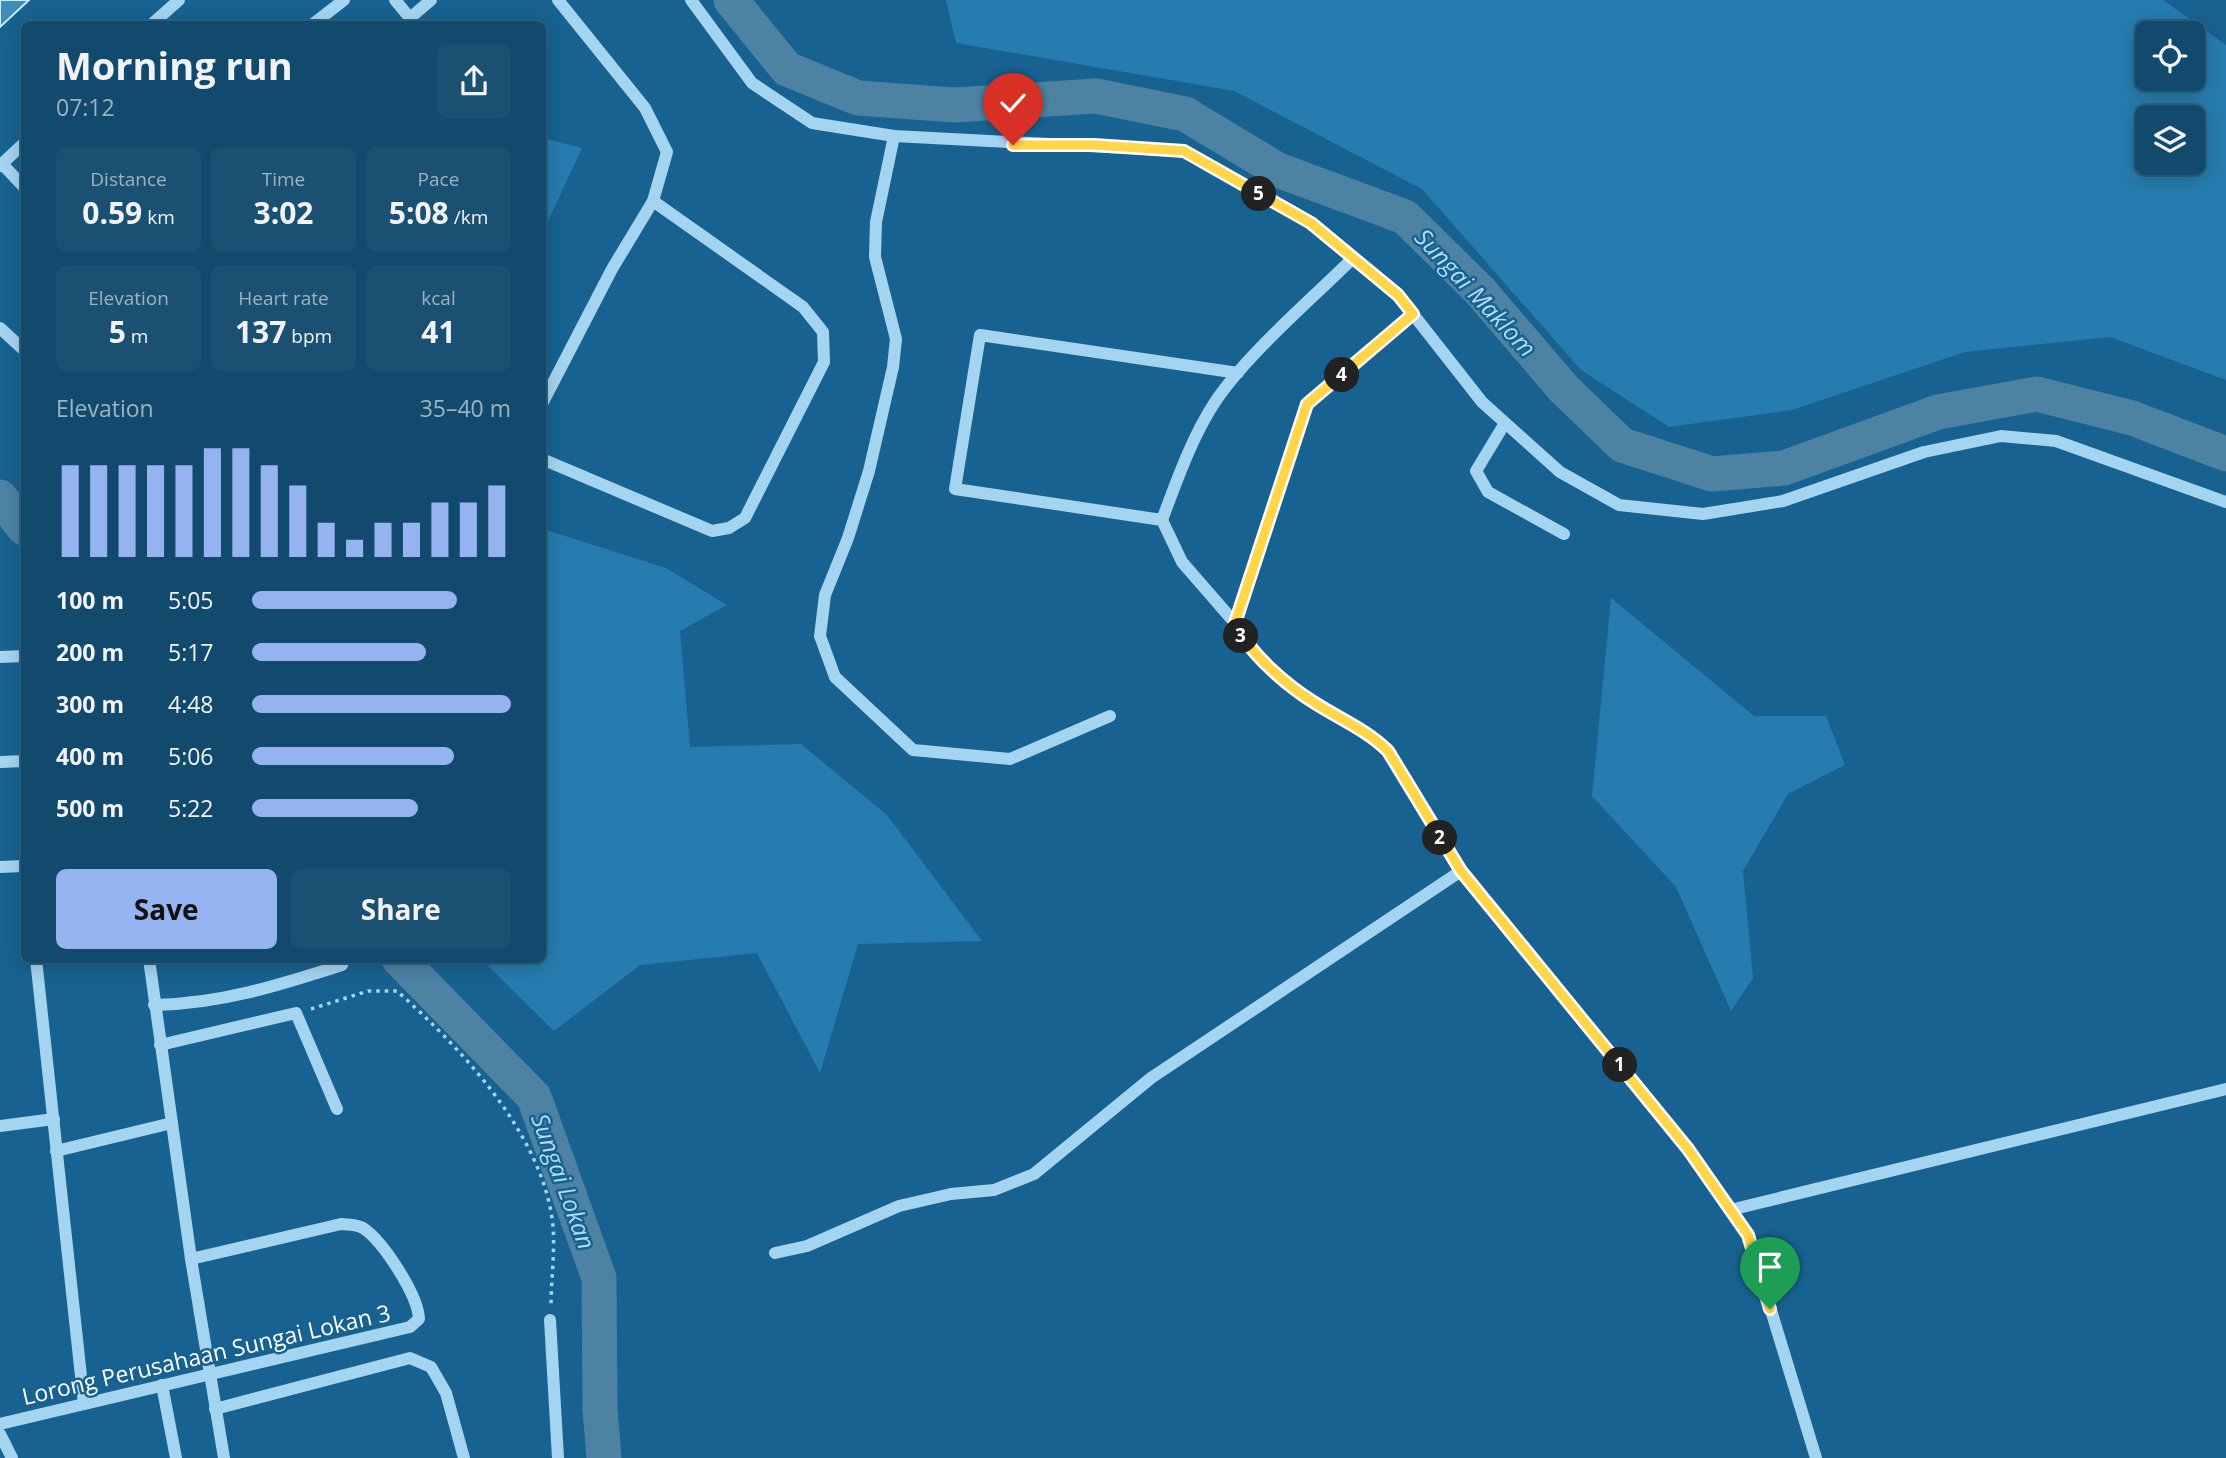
<!DOCTYPE html>
<meta charset="utf-8">
<style>
:root{--surface:#114a6d;--page:#1a5172;--text:#f1f3f6;--muted:#9cb3c2;--line:#306280;--accent:#95b2f1}
body{margin:0;font-family:"Open Sans",sans-serif;background:var(--page);color:var(--text);height:100vh;display:flex;flex-direction:column;font-size:26px;white-space:nowrap}
*{box-sizing:border-box;margin:0}
p{font-size:23px;color:var(--muted)}
.icon{flex:none;width:38px;height:38px;fill:none;stroke:currentColor;stroke-width:2;stroke-linecap:round;stroke-linejoin:round}
.map{position:relative;flex:1;overflow:hidden}
.details{position:absolute;left:21px;top:21px;width:525px;height:942px;display:flex;flex-direction:column;background:var(--surface);border-radius:10px;box-shadow:0 4px 18px #0003,0 0 0 2px var(--line)}
.details>*{flex:none}
.tools{position:absolute;left:2135px;top:21px;display:grid;gap:14px}
.tools a{display:grid;place-items:center;width:70px;height:70px;border-radius:10px;background:var(--surface);box-shadow:0 4px 18px #0003,0 0 0 2px var(--line);font-size:35px}
.pin{position:absolute;display:grid;place-items:center;width:60px;height:60px;color:#fff;margin:-72px -30px;border-radius:50% 50% 50% 0;rotate:-45deg;box-shadow:0 0 7px #0007}
.pin .icon{rotate:45deg}
.km{position:absolute;width:35px;height:35px;margin:-18px;border-radius:50%;background:#222;color:#fff;font-size:19px;line-height:35px;text-align:center}
.round{display:grid;place-items:center;flex:none;width:74px;height:74px;border-radius:10px;background:var(--page)}
.head{display:flex;align-items:center;justify-content:space-between;height:119px;padding:0 35px}
h1{font-size:38px;font-weight:700;line-height:52px}
.figures{display:grid;grid-template-columns:repeat(3,1fr);gap:10px;height:119px;padding:7px 35px}
.figures div{display:grid;align-content:center;border-radius:10px;background:var(--page);text-align:center}
.figures b{font-size:30px;font-weight:700}
.figures small{font-size:19px;font-weight:400}
.figures p{font-size:19px}
.chart{height:196px;padding:14px 35px}
.chart p{display:flex;justify-content:space-between}
.chart svg{width:100%;height:126px;margin-top:7px;stroke:var(--accent);stroke-width:6}
.cta{display:flex;gap:14px;margin-top:auto;padding:14px 35px}
.cta a{flex:1;height:80px;border-radius:10px;background:var(--accent);color:#111;font-size:28px;font-weight:700;line-height:80px;text-align:center}
.cta a+a{background:var(--page);color:var(--text)}
ul{padding:0 35px;list-style:none;font-size:23px}
li{display:grid;grid-template-columns:112px 84px 1fr;align-items:center;height:52px}
li i{height:18px;border-radius:9px;background:var(--accent)}
.map>svg:first-child{display:block}
.green{fill:#267cae;fill-rule:evenodd}
.lines{fill:none;stroke-linecap:round;stroke-linejoin:round}
.river{stroke:#4d82a3;stroke-width:35}
.building{fill:#3f8cb9;stroke:#cceafb;stroke-width:2}
.path{stroke:#a5d4f0;stroke-width:3.5;stroke-dasharray:3.5 5;stroke-linecap:butt}
.minor{stroke:#a5d4f0;stroke-width:12}
.route-casing{stroke:#fff;stroke-width:14}
.route{stroke:#ffd54a;stroke-width:9}
.labels{text-anchor:middle;dominant-baseline:central;stroke-width:5;stroke-linejoin:round;paint-order:stroke}
.street-label{font-size:23px;fill:#fff;stroke:#176291}
.water-label{font-size:24px;font-style:italic;fill:#b1ddf7;stroke:#176291}
</style>
<div class="map">
<svg width="2226" height="1458" viewBox="0 0 2226 1458">
<rect width="100%" height="100%" fill="#176291"/>
<!-- green -->
<g class="green">
<path d="M 946,0 L 2163,0 L 2226,45 L 2226,380 L 2110,337 L 1965,352 L 1792,410 L 1669,427 L 1581,370 L 1422,189 L 1234,91 L 956,43 ZM 2193,33 L 2193,79 L 2147,79 L 2147,33 ZM 2193,117 L 2193,163 L 2147,163 L 2147,117 Z"/>
<path d="M 543,138 L 582,148 L 543,232 L 542,138 Z"/>
<path d="M 543,529 L 666,568 L 727,605 L 680,631 L 690,747 L 801,744 L 887,815 L 982,941 L 858,944 L 820,1073 L 757,953 L 640,965 L 554,1031 L 481,959 L 542,959 Z"/>
<path d="M 1611,598 L 1754,716 L 1826,716 L 1845,765 L 1788,794 L 1743,871 L 1753,978 L 1731,1011 L 1676,887 L 1592,796 Z"/>
</g>
<g class="lines">
<!-- river -->
<g class="river">
<path d="M 731,0 L 787,69 L 858,98 L 954,105 L 1096,96 L 1185,114 L 1278,170 L 1405,217 L 1480,291 L 1564,389 L 1622,445 L 1712,474 L 1784,468 L 1938,412 L 2037,394 L 2132,418 L 2226,454"/>
<path d="M 0,497 L 24,528"/>
<path d="M 399,959 L 534,1097 L 599,1278 L 600,1409 L 604,1458"/>
</g>
</g>
<!-- building -->
<path class="building" d="M 0,0 L 29,0 L 0,27 Z"/>
<g class="lines">
<!-- path -->
<path class="path" d="M 311,1009 L 368,991 L 397,991 C 462,1049 544,1136 553,1226 C 555,1252 551,1281 551,1307"/>
<!-- minor -->
<g class="minor">
<path d="M 395,0 L 410,18 L 431,0"/>
<path d="M 691,0 L 752,83 L 812,123 L 894,136 L 1184,151 L 1311,223 L 1398,295 L 1482,402 L 1560,472 L 1619,505 L 1703,514 L 1783,501 L 1924,452 L 2001,436 L 2056,441 L 2226,502"/>
<path d="M 152,24 L 179,0"/>
<path d="M 313,24 L 344,0"/>
<path d="M 894,136 L 876,222 L 875,257 L 896,339 L 893,367 L 869,471 L 848,538 L 825,595 L 820,636 L 835,677 L 913,750 L 1010,759 L 1110,716"/>
<path d="M 2,164 L 24,143"/>
<path d="M 0,166 L 2,164 L 24,187"/>
<path d="M 1413,314 L 1307,404 L 1235,623 C 1249,652 1287,686 1315,703 C 1340,719 1367,730 1388,751 L 1461,871 L 1688,1149 L 1748,1235 L 1816,1458"/>
<path d="M 0,328 L 24,350"/>
<path d="M 1238,373 L 980,335 L 955,489 L 1162,520 C 1177,480 1192,437 1215,402 C 1247,354 1311,300 1353,258"/>
<path d="M 542,404 L 612,269 L 653,201 L 667,152 L 645,108 L 558,0"/>
<path d="M 1505,423 L 1476,471 L 1488,492 L 1564,534"/>
<path d="M 542,459 L 712,531 L 729,528 L 745,518 L 824,362 L 823,332 L 803,307 L 653,201"/>
<path d="M 1162,520 L 1182,562 L 1235,623"/>
<path d="M 0,657 L 24,656"/>
<path d="M 0,762 L 24,761"/>
<path d="M 0,867 L 24,866"/>
<path d="M 36,959 L 84,1404"/>
<path d="M 149,959 L 191,1259 L 224,1458"/>
<path d="M 154,1005 C 220,1004 280,985 342,965"/>
<path d="M 160,1045 L 296,1013 L 337,1109"/>
<path d="M 0,1126 L 54,1119"/>
<path d="M 56,1151 L 172,1123"/>
<path d="M 1730,1210 L 2226,1089"/>
<path d="M 775,1253 L 807,1246 L 899,1206 L 951,1194 L 994,1190 L 1034,1174 L 1151,1078 L 1461,871"/>
<path d="M 550,1320 L 558,1458"/>
<path d="M 162,1385 L 176,1458"/>
<path d="M 215,1409 L 410,1358 L 431,1367 L 446,1393 L 464,1458"/>
<path d="M 0,1424 L 410,1327 L 419,1319 C 418,1295 383,1241 363,1228 C 356,1224 349,1225 341,1224 L 191,1259"/>
<path d="M 0,1434 L 12,1458"/>
</g>
</g>
<g class="lines">
<defs>
<path id="route" d="M 1013,145 L 1094,145 L 1184,151 L 1311,223 L 1398,295 L 1413,314 L 1307,404 L 1235,623 C 1249,653 1286,685 1315,703 C 1340,719 1367,730 1388,751 L 1461,871 L 1688,1149 L 1748,1235 L 1770,1309"/>
</defs>
<!-- route casing -->
<use href="#route" class="route-casing"/>
<!-- route -->
<use href="#route" class="route"/>
</g>
<g class="labels">
<!-- street labels -->
<g class="street-label">
<text transform="translate(206 1354) rotate(-13)">Lorong Perusahaan Sungai Lokan 3</text>
</g>
<!-- water labels -->
<g class="water-label">
<text transform="translate(1476 292) rotate(47)">Sungai Maklom</text>
<text transform="translate(564 1181) rotate(70)">Sungai Lokan</text>
</g>
</g>
</svg>
<div class="tools">
<a><svg class="icon" aria-label="locate" viewBox="0 0 24 24"><circle cx="12" cy="12" r="6"/><path d="M12 2v4M12 18v4M2 12h4M18 12h4"/></svg></a>
<a><svg class="icon" aria-label="layers" viewBox="0 0 24 24"><path d="M12 4l9 5-9 5-9-5zM3 14l9 5 9-5"/></svg></a>
</div>
<div class="pin" style="left:1770px;top:1309px;background:#1e9e55"><svg class="icon" aria-label="arrive" viewBox="0 0 24 24"><path d="M6 21V4h12l-3 4 3 4H6"/></svg></div>
<div class="pin" style="left:1013px;top:145px;background:#d93025"><svg class="icon" aria-label="check" viewBox="0 0 24 24"><path d="M5 12l5 5 9-10"/></svg></div>
<b class="km" style="left:1620px;top:1065px">1</b>
<b class="km" style="left:1440px;top:838px">2</b>
<b class="km" style="left:1241px;top:636px">3</b>
<b class="km" style="left:1342px;top:375px">4</b>
<b class="km" style="left:1259px;top:194px">5</b>
<section class="details">
<div class="head"><div><h1>Morning run</h1><p>07:12</p></div><a class="round"><svg class="icon" aria-label="share" viewBox="0 0 24 24"><path d="M12 15V3M7 8l5-5 5 5M5 13v7h14v-7"/></svg></a></div>
<div class="figures">
<div><p>Distance</p><b>0.59<small> km</small></b></div>
<div><p>Time</p><b>3:02</b></div>
<div><p>Pace</p><b>5:08<small> /km</small></b></div>
</div>
<div class="figures">
<div><p>Elevation</p><b>5<small> m</small></b></div>
<div><p>Heart rate</p><b>137<small> bpm</small></b></div>
<div><p>kcal</p><b>41</b></div>
</div>
<div class="chart"><p><span>Elevation</span>35–40 m</p>
<svg viewBox="0 0 160 44" preserveAspectRatio="none"><path d="M5 44V12M15 44V12M25 44V12M35 44V12M45 44V12M55 44V6M65 44V6M75 44V12M85 44V19M95 44V32M105 44V38M115 44V32M125 44V32M135 44V25M145 44V25M155 44V19"/></svg>
</div>
<ul>
<li><b>100 m</b>5:05<i style="width:79%"></i></li>
<li><b>200 m</b>5:17<i style="width:67%"></i></li>
<li><b>300 m</b>4:48<i style="width:100%"></i></li>
<li><b>400 m</b>5:06<i style="width:78%"></i></li>
<li><b>500 m</b>5:22<i style="width:64%"></i></li>
</ul>
<div class="cta"><a>Save</a><a>Share</a></div>
</section>
</div>
